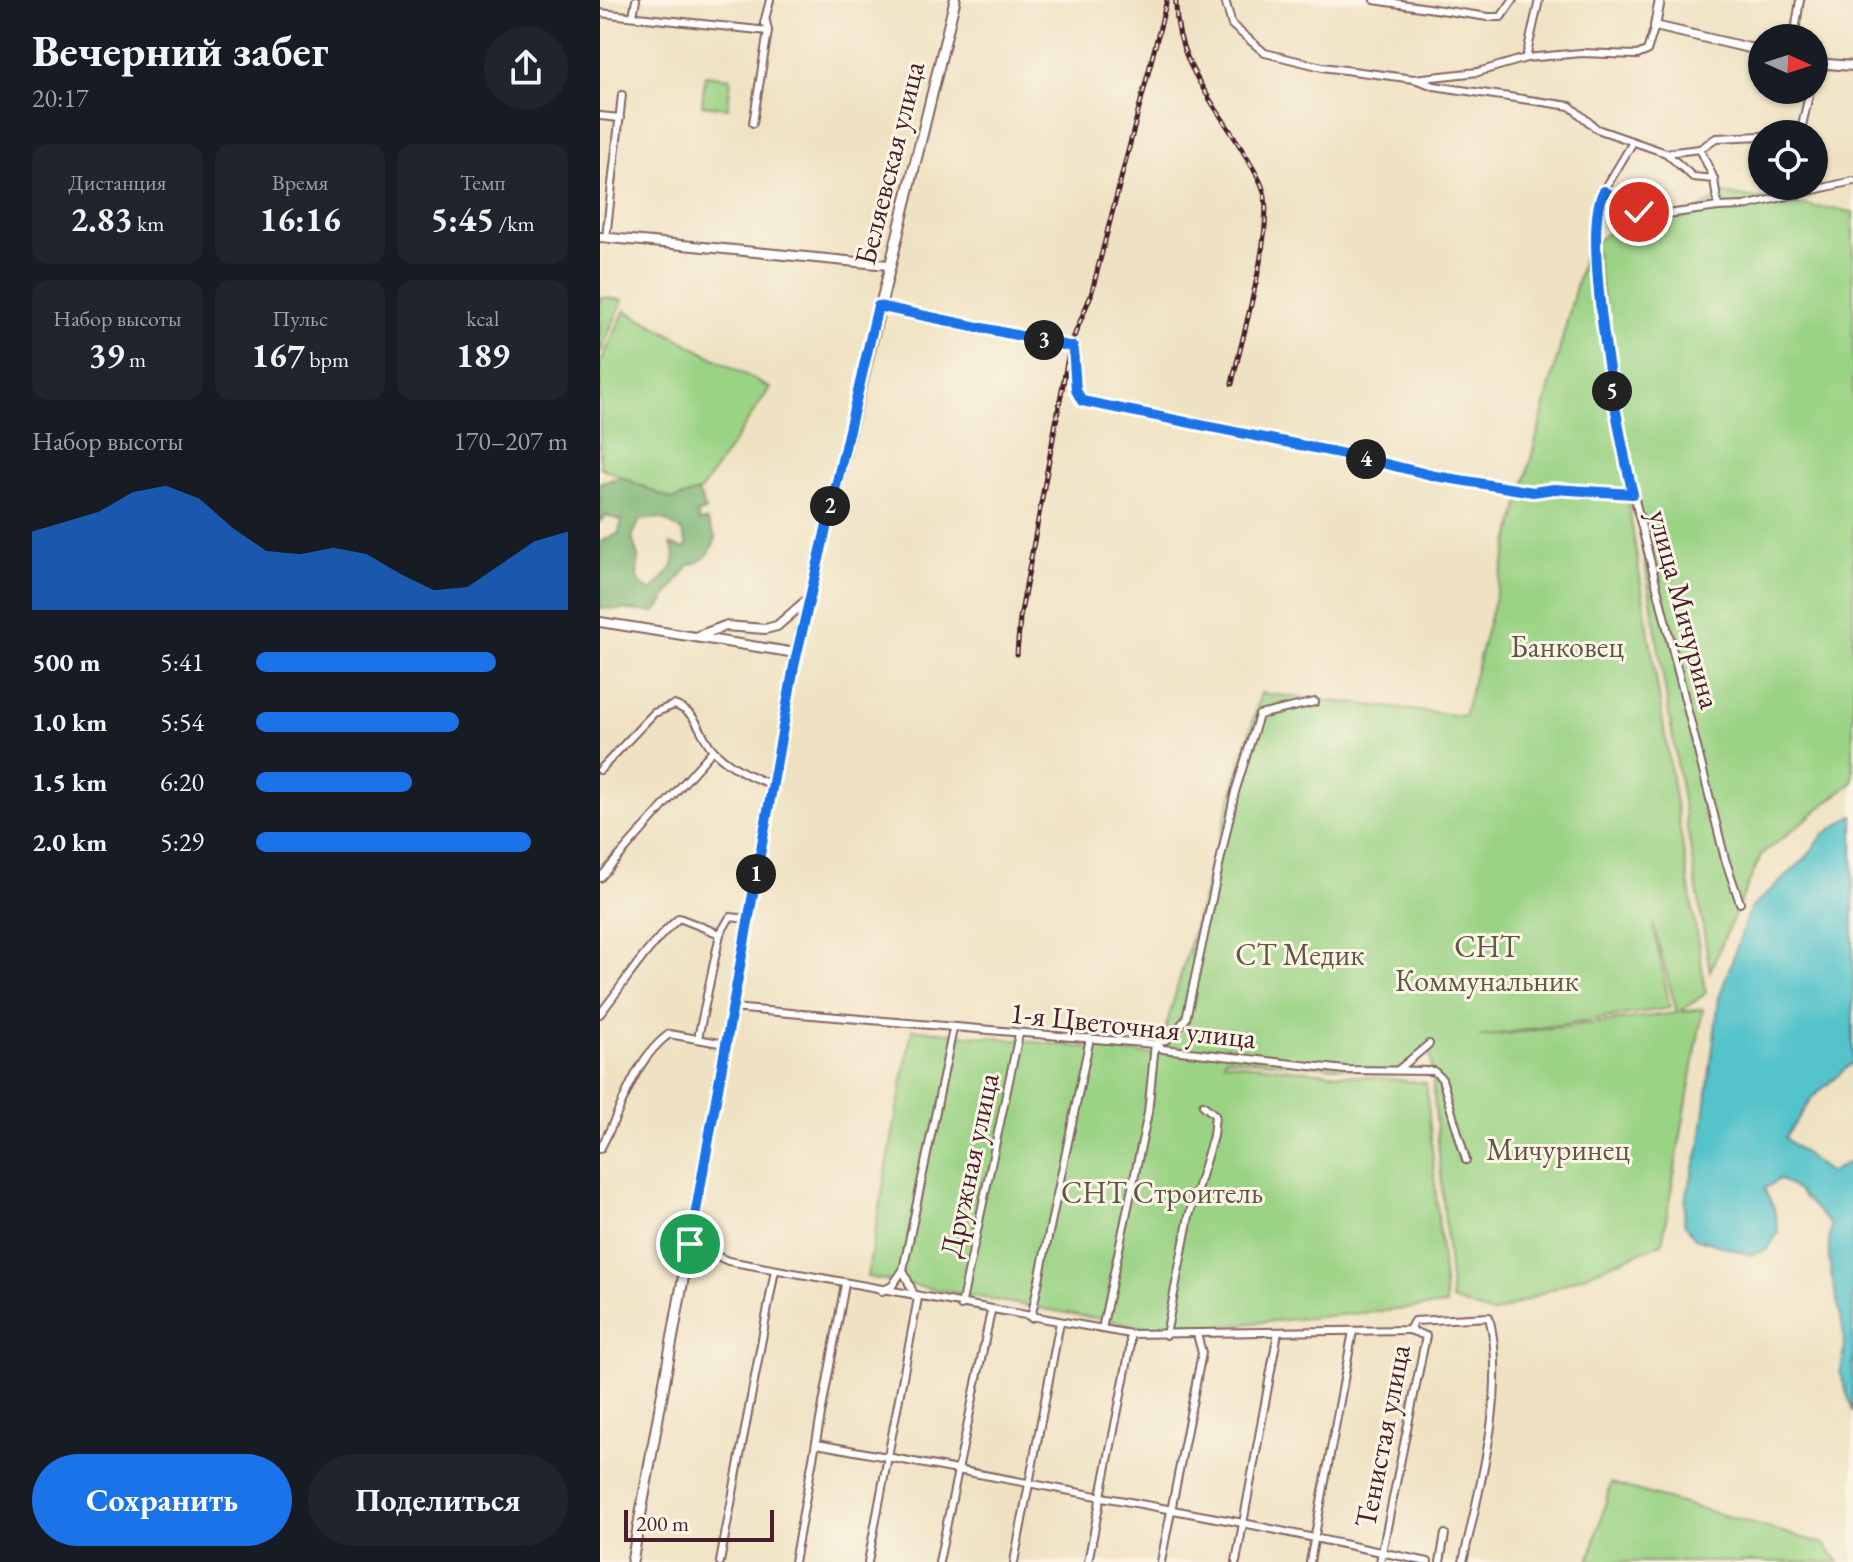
<!DOCTYPE html>
<html lang="ru">
<meta charset="utf-8">
<style>
:root{--surface:#171b24;--page:#20242c;--text:#f1f3f6;--muted:#9ea1a6;--accent:#1a73e8}
body{margin:0;font-family:"EB Garamond",serif;background:var(--page);color:var(--text);height:100vh;display:flex;flex-direction:column;font-size:30px;white-space:nowrap}
*{box-sizing:border-box;margin:0}
p{font-size:26px;color:var(--muted)}
.icon{flex:none;width:44px;height:44px;fill:none;stroke:currentColor;stroke-width:2;stroke-linecap:round;stroke-linejoin:round}
.map{position:relative;flex:1;overflow:hidden}
.side{display:flex;flex-direction:column;background:var(--surface);width:600px}
.side>*{flex:none}
.needle{width:52px;rotate:93deg}
.tools{position:absolute;left:1148px;top:24px;display:grid;gap:16px}
.tools a{display:grid;place-items:center;width:80px;height:80px;border-radius:50%;background:var(--surface);box-shadow:0 2px 6px #0004;font-size:40px}
.scale{position:absolute;left:24px;bottom:20px;width:150px;box-sizing:border-box;padding-left:8px;border:4px solid #4a1f2b;border-top:0;font-size:22px;line-height:28px;white-space:nowrap;color:#4a1f2b;-webkit-text-stroke:6px #fcf5e5;paint-order:stroke}
.pin{position:absolute;display:grid;place-items:center;width:68px;height:68px;color:#fff;margin:-34px;border:4px solid #fff;border-radius:50%;box-shadow:0 2px 8px #0007}
.km{position:absolute;width:40px;height:40px;margin:-20px;border-radius:50%;background:#222;color:#fff;font-size:22px;line-height:40px;text-align:center}
.round{display:grid;place-items:center;flex:none;width:84px;height:84px;border-radius:42px;background:var(--page)}
.overview{display:flex;align-items:center;justify-content:space-between;height:136px;padding:0 32px}
h1{font-size:44px;font-weight:700;line-height:60px}
.figures{display:grid;grid-template-columns:repeat(3,1fr);gap:12px;height:136px;padding:8px 32px}
.figures div{display:grid;align-content:center;border-radius:16px;background:var(--page);text-align:center}
.figures b{font-size:34px;font-weight:700}
.figures small{font-size:22px;font-weight:400}
.figures p{font-size:22px}
.chart{height:224px;padding:16px 32px}
.chart p{display:flex;justify-content:space-between}
.chart svg{width:100%;height:144px;margin-top:8px;fill:var(--accent);opacity:.7}
.primary-button{display:flex;gap:16px;margin-top:auto;padding:16px 32px}
.primary-button a{flex:1;height:92px;border-radius:48px;background:var(--accent);color:#fff;font-size:32px;font-weight:700;line-height:92px;text-align:center}
.primary-button a+a{background:var(--page);color:var(--text)}
ul{padding:0 32px;list-style:none;font-size:26px}
li{display:grid;grid-template-columns:128px 96px 1fr;align-items:center;height:60px}
li i{height:20px;border-radius:10px;background:var(--accent)}
main{display:flex;flex:1;min-height:0}
.map>svg:first-child{display:block}
.green{fill:#9bd385;stroke:#727958;stroke-width:2;fill-rule:evenodd}
.forest{fill:#7cb572;stroke:#636a4e;stroke-width:2;fill-rule:evenodd}
.water{fill:#55c3ca;stroke:#50717a;stroke-width:2}
.lines{fill:none;stroke-linecap:round;stroke-linejoin:round}
.street-casing{stroke:#846360;stroke-width:10}
.secondary-casing{stroke:#846360;stroke-width:12}
.primary-casing{stroke:#846360;stroke-width:13}
.street{stroke:#fff;stroke-width:6}
.secondary{stroke:#fff;stroke-width:8}
.primary{stroke:#fff;stroke-width:9}
.rail-casing{stroke:#4a1f2b;stroke-width:5}
.rail{stroke:#fcf5e5;stroke-width:2;stroke-dasharray:6;stroke-linecap:butt}
.route-casing{stroke:#fff;stroke-width:16}
.route{stroke:#1a73e8;stroke-width:10}
.labels{text-anchor:middle;dominant-baseline:central;stroke-width:6;stroke-linejoin:round;paint-order:stroke}
.street-label{font-size:30px;fill:#4a1f2b;stroke:#fcf5e5}
.park-label{font-size:30px;fill:#625546;stroke:#fcf5e5}
</style>
<main>
<section class="side">
<div class="overview"><div><h1>Вечерний забег</h1><p>20:17</p></div><a class="round"><svg class="icon" aria-label="share" viewBox="0 0 24 24"><path d="M12 15V3M7 8l5-5 5 5M5 13v7h14v-7"/></svg></a></div>
<div class="figures">
<div><p>Дистанция</p><b>2.83<small> km</small></b></div>
<div><p>Время</p><b>16:16</b></div>
<div><p>Темп</p><b>5:45<small> /km</small></b></div>
</div>
<div class="figures">
<div><p>Набор высоты</p><b>39<small> m</small></b></div>
<div><p>Пульс</p><b>167<small> bpm</small></b></div>
<div><p>kcal</p><b>189</b></div>
</div>
<div class="chart"><p><span>Набор высоты</span>170–207 m</p>
<svg viewBox="0 0 160 44" preserveAspectRatio="none"><path d="M0 44V20L10 17L20 14L30 8L40 6L50 10L60 19L70 26L80 27L90 25L100 27L110 33L120 38L130 37L140 30L150 23L160 20V44z"/></svg>
</div>
<ul>
<li><b>500 m</b>5:41<i style="width:77%"></i></li>
<li><b>1.0 km</b>5:54<i style="width:65%"></i></li>
<li><b>1.5 km</b>6:20<i style="width:50%"></i></li>
<li><b>2.0 km</b>5:29<i style="width:88%"></i></li>
</ul>
<div class="primary-button"><a>Сохранить</a><a>Поделиться</a></div>
</section>
<div class="map">
<svg width="1253" height="1562" viewBox="0 0 1253 1562">
<rect width="100%" height="100%" fill="#fcf5e5"/>
<filter id="ink" filterUnits="userSpaceOnUse"><feTurbulence type="fractalNoise" baseFrequency=".0125" numOctaves="2"/><feDisplacementMap in="SourceGraphic" scale="16" xChannelSelector="R" yChannelSelector="G"/><feConvolveMatrix kernelMatrix="1 2 1 2 8 2 1 2 1" color-interpolation-filters="sRGB"/></filter>
<filter id="wash" filterUnits="userSpaceOnUse"><feTurbulence type="fractalNoise" baseFrequency=".006" numOctaves="4" result="noise"/><feDisplacementMap in="SourceGraphic" scale="32" xChannelSelector="R" yChannelSelector="G"/><feGaussianBlur stdDeviation="1.8" result="paint"/><feColorMatrix in="noise" values="0 0 0 0 0 0 0 0 0 0 0 0 0 0 0 0 0 1.4 0 .05"/><feComposite in="paint" operator="in"/></filter>
<g filter="url(#wash)">
<rect width="100%" height="100%" fill="#efe2c2"/>
<!-- green -->
<g class="green">
<path d="M 105,75 L 131,78 L 128,108 L 102,105 Z"/>
<path d="M 1124,194 L 1253,212 L 1253,782 L 1161,855 L 1110,971 L 994,242 L 1039,212 L 1082,219 Z"/>
<path d="M 987,244 L 1106,993 L 1080,1012 L 1103,1009 L 1062,1243 L 893,1314 L 852,1301 L 830,1050 L 795,1072 L 625,1058 L 624,1062 L 826,1083 L 846,1305 L 567,1331 L 267,1277 L 312,1029 L 558,1055 L 661,693 L 864,716 ZM 1053,924 L 1077,1013 L 879,1037 L 1070,1008 Z"/>
<path d="M 0,297 L 23,300 L 0,353 Z"/>
<path d="M 25,310 L 170,388 L 101,490 L 87,498 L 72,500 L 0,467 L 0,364 Z"/>
<path d="M 1011,1483 L 1224,1544 L 1239,1562 L 989,1562 Z"/>
</g>
<!-- forest -->
<path class="forest" d="M 22,477 L 72,500 L 98,492 L 106,510 L 97,514 L 99,521 L 107,521 L 116,538 C 110,553 106,561 89,565 L 56,612 L 0,608 L 0,542 L 18,534 L 22,521 L 6,515 L 0,522 L 0,482 ZM 61,518 L 82,531 L 87,545 L 84,549 L 71,544 L 75,557 L 72,568 L 52,591 L 46,589 L 37,579 L 38,557 L 32,537 L 40,520 Z"/>
<!-- water -->
<path class="water" d="M 1253,815 L 1253,1062 L 1212,1098 L 1185,1138 L 1229,1173 L 1249,1162 L 1253,1165 L 1253,1412 L 1240,1373 C 1253,1333 1232,1297 1229,1257 C 1228,1247 1230,1235 1231,1225 L 1198,1191 L 1179,1179 L 1164,1189 L 1174,1208 L 1178,1233 L 1168,1249 L 1150,1255 L 1095,1238 L 1084,1223 L 1085,1201 L 1101,1142 L 1119,998 L 1150,909 L 1205,859 L 1224,834 Z"/>
</g>
<g filter="url(#ink)">
<g class="lines">
<defs>
<g id="street">
<path d="M 625,0 L 632,25 L 665,53 L 722,67 L 814,79 L 878,72 L 926,58 L 981,53 L 1037,55 L 1047,51 L 1055,26"/>
<path d="M 774,0 L 888,17 L 901,17 L 913,0"/>
<path d="M 0,13 L 168,31"/>
<path d="M 33,16 L 36,0"/>
<path d="M 164,23 L 170,0"/>
<path d="M 1194,38 L 1200,0"/>
<path d="M 926,58 L 939,0"/>
<path d="M 814,79 L 834,86 L 970,106 L 997,129 L 1066,153 L 1100,149 L 1114,179 L 1118,207 L 1144,206 L 1253,181"/>
<path d="M 0,116 L 20,118"/>
<path d="M 153,123 L 168,31 L 166,21"/>
<path d="M 1184,134 L 1202,126 L 1210,90"/>
<path d="M 1033,142 L 999,199 L 994,242 L 1016,424 L 1125,859 L 1140,903"/>
<path d="M 1100,149 L 1116,138 L 1162,136"/>
<path d="M 1066,153 L 1093,177 L 1114,179"/>
<path d="M 1004,191 L 1053,216 L 1118,207"/>
<path d="M 6,238 L 22,95"/>
<path d="M 278,306 L 473,347 L 476,390 L 482,401 L 754,456 L 835,476 L 933,492 L 954,489 L 1033,494"/>
<path d="M 0,770 L 54,713 L 74,705 C 101,714 98,735 115,752 C 131,767 150,777 171,784"/>
<path d="M 0,878 L 113,750"/>
<path d="M 131,1008 L 555,1044 L 563,1049 L 745,1070 L 834,1071 L 842,1079 L 866,1160"/>
<path d="M 0,1014 C 26,981 47,946 79,918 L 120,934 L 130,917 L 148,919"/>
<path d="M 98,1038 L 120,934"/>
<path d="M 555,1044 L 568,1039 L 586,1019 L 635,792 L 659,715 L 715,702"/>
<path d="M 798,1070 L 829,1044"/>
<path d="M 0,1149 C 23,1109 31,1063 69,1034 L 125,1044"/>
<path d="M 90,1244 L 128,1261 L 530,1334 L 809,1330 L 814,1321 L 889,1317 C 908,1390 879,1488 863,1562"/>
<path d="M 303,1270 L 315,1297"/>
<path d="M 282,1291 L 292,1286 L 303,1270 L 353,1029"/>
<path d="M 361,1306 L 419,1034"/>
<path d="M 431,1318 L 490,1038"/>
<path d="M 502,1329 L 548,1113 L 555,1044"/>
<path d="M 566,1335 L 589,1216 L 613,1136 L 615,1115 L 603,1105"/>
<path d="M 217,1444 L 643,1523 L 828,1562"/>
<path d="M 120,1562 L 175,1270"/>
<path d="M 194,1562 L 245,1284"/>
<path d="M 268,1562 L 318,1298"/>
<path d="M 339,1562 L 391,1311"/>
<path d="M 414,1562 L 460,1322"/>
<path d="M 488,1562 L 530,1349 L 530,1334"/>
<path d="M 561,1562 L 602,1353 L 597,1334"/>
<path d="M 636,1562 L 678,1332"/>
<path d="M 710,1562 L 753,1331"/>
<path d="M 780,1562 L 826,1336 L 809,1330"/>
<path d="M 840,1562 L 845,1534"/>
</g>
<g id="secondary">
<path d="M 1060,0 L 1055,26 L 1162,51"/>
<path d="M 1214,63 L 1253,66"/>
<path d="M 0,237 L 288,265"/>
<path d="M 0,622 L 196,653"/>
<path d="M 98,636 L 125,626 L 165,629 L 177,626 L 208,599"/>
</g>
<path id="primary" d="M 32,1562 L 196,653 L 355,0"/>
</defs>
<!-- street casing -->
<use href="#street" class="street-casing"/>
<!-- secondary casing -->
<use href="#secondary" class="secondary-casing"/>
<!-- primary casing -->
<use href="#primary" class="primary-casing"/>
<!-- street -->
<use href="#street" class="street"/>
<!-- secondary -->
<use href="#secondary" class="secondary"/>
<!-- primary -->
<use href="#primary" class="primary"/>
<defs>
<g id="rail">
<path d="M 576,0 C 574,61 615,103 644,153 C 652,167 663,182 665,197 C 671,241 642,337 632,384"/>
<path d="M 417,654 L 420,618 L 470,346 L 491,295 L 567,0"/>
</g>
</defs>
<!-- rail casing -->
<use href="#rail" class="rail-casing"/>
<!-- rail -->
<use href="#rail" class="rail"/>
</g>
</g>
<g class="lines" filter="url(#ink)">
<defs>
<path id="route" d="M 90,1244 L 194,666 L 278,306 L 473,347 L 476,390 L 482,401 L 754,456 L 835,476 L 933,492 L 954,489 L 1033,494 C 1020,442 979,229 1004,191 L 1039,212"/>
</defs>
<!-- route casing -->
<use href="#route" class="route-casing"/>
<!-- route -->
<use href="#route" class="route"/>
</g>
<g class="labels">
<!-- street labels -->
<g class="street-label">
<text transform="translate(289 163) rotate(-76)">Беляевская улица</text>
<text transform="translate(1085 609) rotate(75)">улица Мичурина</text>
<text transform="translate(533 1025) rotate(6)">1-я Цветочная улица</text>
<text transform="translate(369 1165) rotate(-78)">Дружная улица</text>
<text transform="translate(782 1436) rotate(-79)">Тенистая улица</text>
</g>
<!-- park labels -->
<g class="park-label">
<text x="967" y="646">Банковец</text>
<text x="887" y="946">СНТ<tspan x="887" dy="34">Коммунальник</tspan></text>
<text x="700" y="954">СТ Медик</text>
<text x="958" y="1149">Мичуринец</text>
<text x="562" y="1192">СНТ Строитель</text>
</g>
</g>
</svg>
<div class="tools">
<a><svg class="needle" viewBox="-14 -14 28 28"><path d="M0-13l5 13h-10z" fill="#e53935"/><path d="M0 13l5-13h-10z" fill="#9ea1a6"/></svg></a>
<a><svg class="icon" aria-label="locate" viewBox="0 0 24 24"><circle cx="12" cy="12" r="6"/><path d="M12 2v4M12 18v4M2 12h4M18 12h4"/></svg></a>
</div>
<div class="scale">200 m</div>
<div class="pin" style="left:90px;top:1244px;background:#1e9e55"><svg class="icon" aria-label="arrive" viewBox="0 0 24 24"><path d="M6 21V4h12l-3 4 3 4H6"/></svg></div>
<div class="pin" style="left:1039px;top:212px;background:#d93025"><svg class="icon" aria-label="check" viewBox="0 0 24 24"><path d="M5 12l5 5 9-10"/></svg></div>
<b class="km" style="left:156px;top:874px">1</b>
<b class="km" style="left:230px;top:506px">2</b>
<b class="km" style="left:444px;top:340px">3</b>
<b class="km" style="left:766px;top:459px">4</b>
<b class="km" style="left:1012px;top:391px">5</b>
</div>
</main>
